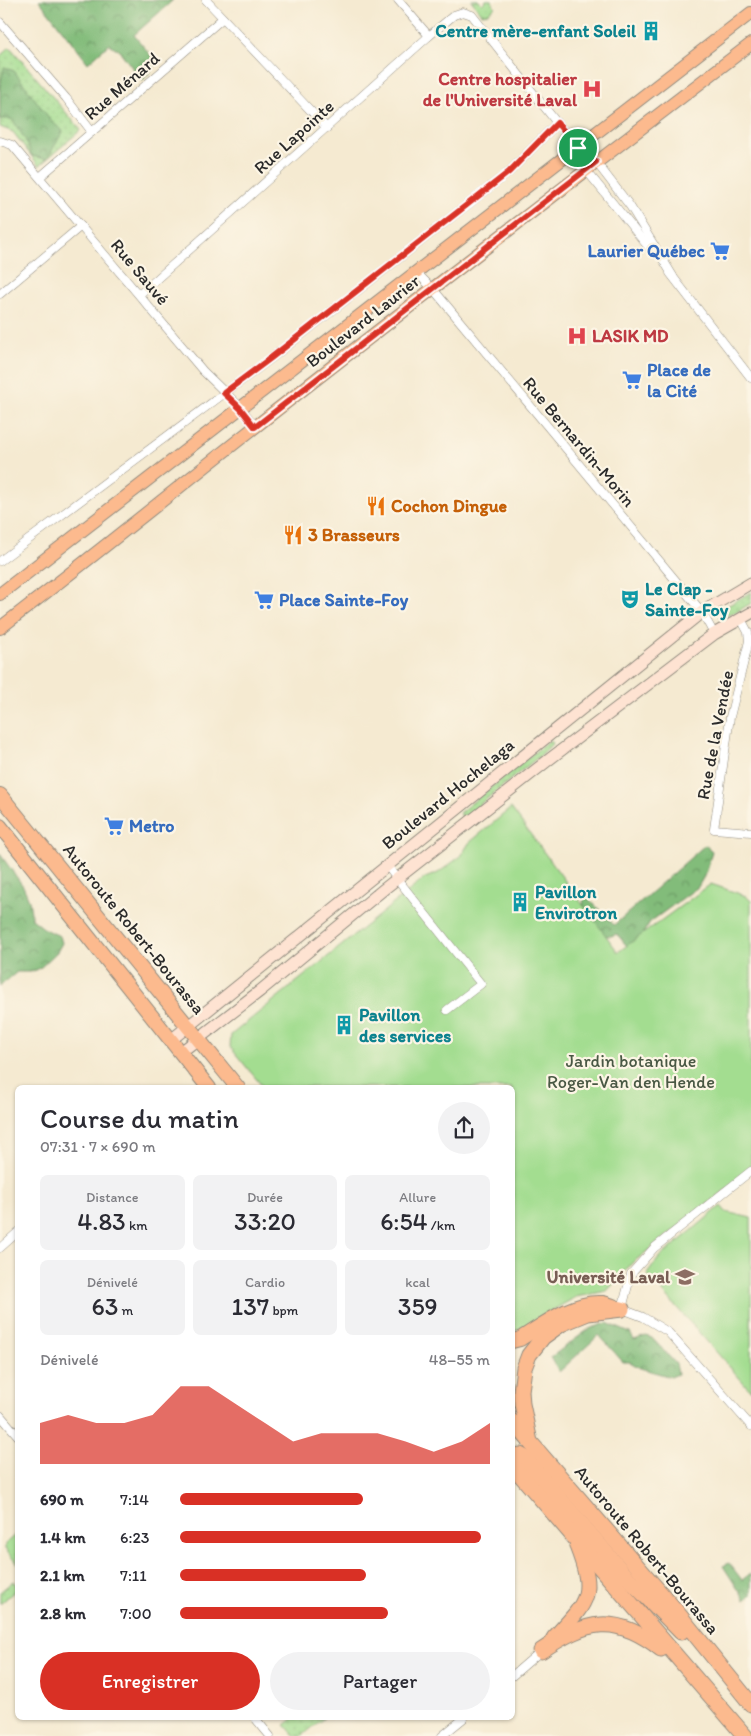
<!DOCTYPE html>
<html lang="fr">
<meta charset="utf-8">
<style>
:root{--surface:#fff;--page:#f2f2f3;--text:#2b2b33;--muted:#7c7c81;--accent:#d93025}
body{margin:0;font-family:Itim,sans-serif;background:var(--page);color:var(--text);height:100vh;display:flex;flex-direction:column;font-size:19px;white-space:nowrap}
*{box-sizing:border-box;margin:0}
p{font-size:16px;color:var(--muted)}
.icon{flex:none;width:28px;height:28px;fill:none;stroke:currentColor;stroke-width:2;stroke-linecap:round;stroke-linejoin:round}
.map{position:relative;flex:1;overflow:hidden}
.side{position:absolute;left:15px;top:1085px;width:500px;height:635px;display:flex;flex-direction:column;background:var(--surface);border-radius:8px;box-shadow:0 1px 4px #0004}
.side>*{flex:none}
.pin{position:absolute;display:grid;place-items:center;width:42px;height:42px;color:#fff;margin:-21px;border:2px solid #fff;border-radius:50%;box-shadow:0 1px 5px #0007}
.round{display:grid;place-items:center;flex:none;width:52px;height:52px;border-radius:26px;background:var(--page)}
.overview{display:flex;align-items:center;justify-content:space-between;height:85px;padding:0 25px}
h1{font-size:28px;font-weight:600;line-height:38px}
.figures{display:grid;grid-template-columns:repeat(3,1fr);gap:8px;height:85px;padding:5px 25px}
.figures div{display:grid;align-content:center;border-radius:8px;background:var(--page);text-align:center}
.figures b{font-size:25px;font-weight:600}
.figures small{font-size:14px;font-weight:400}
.figures p{font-size:14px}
.chart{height:140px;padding:10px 25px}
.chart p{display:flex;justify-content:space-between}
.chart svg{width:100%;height:90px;margin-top:5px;fill:var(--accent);opacity:.7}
.action{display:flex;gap:10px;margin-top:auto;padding:10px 25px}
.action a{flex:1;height:58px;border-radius:30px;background:var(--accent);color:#fff;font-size:20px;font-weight:600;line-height:58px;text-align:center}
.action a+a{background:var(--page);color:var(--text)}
ul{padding:0 25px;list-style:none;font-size:16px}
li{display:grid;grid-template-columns:80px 60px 1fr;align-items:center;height:38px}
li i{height:12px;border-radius:6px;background:var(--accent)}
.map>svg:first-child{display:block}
.grass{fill:url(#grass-dots);stroke:#67845e}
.forest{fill:url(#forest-crowns);stroke:#567452}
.garden{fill:#a3dd90;stroke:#67845e}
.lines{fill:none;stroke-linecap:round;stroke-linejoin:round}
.minor-casing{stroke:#908a7e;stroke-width:9}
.secondary-casing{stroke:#908a7e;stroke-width:13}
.primary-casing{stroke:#908a7e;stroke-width:14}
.trunk-casing{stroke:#908a7e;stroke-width:16}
.motorway-casing{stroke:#908a7e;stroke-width:17}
.minor{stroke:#fff;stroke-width:8}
.secondary{stroke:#fee3d2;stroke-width:11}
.primary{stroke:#fcba8e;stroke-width:12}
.trunk{stroke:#fcba8e;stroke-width:14}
.motorway{stroke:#fcba8e;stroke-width:15}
.route-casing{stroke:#fff;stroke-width:10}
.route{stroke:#d93025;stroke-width:6}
.labels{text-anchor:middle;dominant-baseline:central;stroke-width:4.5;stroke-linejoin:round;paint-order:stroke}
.culture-label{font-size:18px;font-weight:bold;fill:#0d838f;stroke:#fcf5e5;text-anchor:start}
.health-label{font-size:18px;font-weight:bold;fill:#be3a42;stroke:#fcf5e5;text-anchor:end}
.street-label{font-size:18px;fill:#2b2b2b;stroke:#fcf5e5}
.shop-label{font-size:18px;font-weight:bold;fill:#366cbe;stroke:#fcf5e5;text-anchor:start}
.food-label{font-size:18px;font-weight:bold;fill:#c56008;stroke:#fcf5e5;text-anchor:start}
.park-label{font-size:18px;fill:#495844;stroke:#fcf5e5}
.education-label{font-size:18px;font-weight:bold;fill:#785e54;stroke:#fcf5e5;text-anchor:end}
</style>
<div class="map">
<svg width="751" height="1736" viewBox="0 0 751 1736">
<defs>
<pattern id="grass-dots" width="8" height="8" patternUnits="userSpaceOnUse" patternTransform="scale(1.25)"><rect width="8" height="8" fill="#a3dd90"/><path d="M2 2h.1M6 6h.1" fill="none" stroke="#8cbe7c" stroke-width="1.8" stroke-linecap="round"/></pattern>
<pattern id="forest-crowns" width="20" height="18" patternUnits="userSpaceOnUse" patternTransform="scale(1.25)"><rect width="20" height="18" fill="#82bc7a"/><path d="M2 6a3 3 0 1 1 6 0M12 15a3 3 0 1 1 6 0" fill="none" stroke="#6b9964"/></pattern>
</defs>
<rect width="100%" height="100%" fill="#fcf5e5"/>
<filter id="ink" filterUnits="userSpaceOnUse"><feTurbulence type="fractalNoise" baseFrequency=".02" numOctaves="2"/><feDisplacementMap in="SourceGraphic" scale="10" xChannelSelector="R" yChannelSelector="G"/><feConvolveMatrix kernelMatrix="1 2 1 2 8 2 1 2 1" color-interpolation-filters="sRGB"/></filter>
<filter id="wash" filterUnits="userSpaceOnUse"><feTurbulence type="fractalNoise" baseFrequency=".0096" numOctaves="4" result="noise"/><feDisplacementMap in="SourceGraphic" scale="20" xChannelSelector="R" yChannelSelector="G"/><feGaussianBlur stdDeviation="1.12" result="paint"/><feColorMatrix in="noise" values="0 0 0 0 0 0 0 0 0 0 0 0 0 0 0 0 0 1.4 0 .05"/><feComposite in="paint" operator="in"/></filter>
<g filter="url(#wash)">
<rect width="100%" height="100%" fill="#f5ead1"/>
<!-- grass -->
<g class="grass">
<path d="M 471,0 L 478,0 L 482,4 L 486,0 L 491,0 L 495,7 L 488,13 L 482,14 Z"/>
<path d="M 10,47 L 81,130 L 39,166 L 13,132 L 0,127 L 0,56 Z"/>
<path d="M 751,592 L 751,603 L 735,613 L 720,617 L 717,612 Z"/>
<path d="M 550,740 L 553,743 L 541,755 L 463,818 L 459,813 Z"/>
<path d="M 13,1581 L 17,1586 L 17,1589 L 0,1604 L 0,1592 Z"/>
<path d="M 294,1718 L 324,1718 L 302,1736 L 295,1736 L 285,1725 Z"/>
</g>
<!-- forest -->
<g class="forest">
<path d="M 39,0 L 173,0 L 134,35 L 157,63 L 142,81 L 119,50 L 109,44 L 88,63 Z"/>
<path d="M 4,67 L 14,71 L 52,122 L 63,131 L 47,159 L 32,156 L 25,139 L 12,119 L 0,119 L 0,87 Z"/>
<path d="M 705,845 L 712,851 L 707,871 L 698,887 L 650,922 L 642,935 L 704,1040 L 617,934 L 611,936 L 599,935 L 583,910 L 584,894 L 614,925 Z"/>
<path d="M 0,854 L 23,886 L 29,900 L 32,919 L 46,930 L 60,936 L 62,943 L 57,952 L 40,968 L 31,972 L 17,972 L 0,986 Z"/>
<path d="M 607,1323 L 630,1333 L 634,1340 L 646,1336 L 652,1338 L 676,1364 L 678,1374 L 671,1377 L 640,1368 L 630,1362 L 623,1362 L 599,1335 L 559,1372 L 551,1357 L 589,1329 Z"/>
<path d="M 729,1563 L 742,1580 L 751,1573 L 751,1595 L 745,1600 L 723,1566 Z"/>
</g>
<!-- garden -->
<g class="garden">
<path d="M 511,808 L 618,952 L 711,884 L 746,896 L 751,901 L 751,1170 L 632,1263 L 607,1291 L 576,1297 L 544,1315 L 533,1323 L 513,1332 L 512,1088 L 263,1087 L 230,1047 L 231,1035 L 425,878 L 438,873 L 461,856 L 469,843 Z"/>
<path d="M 721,1206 L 726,1212 L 751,1218 L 751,1391 L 647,1274 L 659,1258 Z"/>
<path d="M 17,1533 L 17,1564 L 5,1549 L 5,1544 Z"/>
</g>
</g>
<g filter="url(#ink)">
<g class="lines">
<defs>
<g id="minor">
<path d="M 206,0 L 327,128"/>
<path d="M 398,0 L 429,36"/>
<path d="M 0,22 L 66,98 L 92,132"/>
<path d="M 0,141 L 12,145 L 203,371 L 241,408 L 255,427"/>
<path d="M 579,149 L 586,170 L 654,254"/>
<path d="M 40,177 L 223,18"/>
<path d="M 417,273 L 433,289 L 702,612 L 714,634"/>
<path d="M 670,273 L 751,378"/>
<path d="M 0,294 L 81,226"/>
<path d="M 140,294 L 429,36 L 454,15 L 463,12 L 472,15 L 557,123 L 578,148 L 596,162 L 630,206 L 673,276"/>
<path d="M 0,561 L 273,357 L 509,172 L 557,123"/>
<path d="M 741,619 L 748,632 L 749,641 L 730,717 L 714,829 L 751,832"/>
<path d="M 387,866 L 481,984 L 447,1010"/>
<path d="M 751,1171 L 654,1248 L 631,1274 L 622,1309 L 643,1317 L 668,1332 L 751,1426"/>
<path d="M 0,1248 L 18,1232"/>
<path d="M 0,1415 L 18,1436"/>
<path d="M 512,1676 L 541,1651"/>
<path d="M 255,1718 L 270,1736"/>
<path d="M 442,1736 L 464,1718"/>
</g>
<g id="secondary">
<path d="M 171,1040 L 702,612 L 751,583"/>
<path d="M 181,1052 L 260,991 L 384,889 L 551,758 L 714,634 L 751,613"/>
</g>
<g id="primary">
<path d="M 0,594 L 751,13"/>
<path d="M 0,628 C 86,562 170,494 255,427 C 419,298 585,171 751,44"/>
</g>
<g id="trunk">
<path d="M 0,795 L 238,1088"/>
<path d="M 0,826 L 209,1088"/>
<path d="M 512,1341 L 520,1339 C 544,1324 573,1301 602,1303 C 608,1304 615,1307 621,1309"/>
<path d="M 512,1421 L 530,1442"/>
</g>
<g id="motorway">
<path d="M 622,1309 L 588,1313 L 561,1324 L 543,1337 L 529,1355 L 524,1368 L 521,1391 L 522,1404 L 530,1442 L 676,1611 L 751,1704"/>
<path d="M 512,1457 L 520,1455 L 525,1458 L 626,1576 L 681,1632"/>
<path d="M 512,1465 L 745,1736"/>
<path d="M 554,1638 C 588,1601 596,1595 577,1546"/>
<path d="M 541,1651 C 587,1620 615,1613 661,1649"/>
</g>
</defs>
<!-- minor casing -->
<use href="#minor" class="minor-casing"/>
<!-- secondary casing -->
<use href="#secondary" class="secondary-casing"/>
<!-- primary casing -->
<use href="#primary" class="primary-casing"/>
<!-- trunk casing -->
<use href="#trunk" class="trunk-casing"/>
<!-- motorway casing -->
<use href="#motorway" class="motorway-casing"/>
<!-- minor -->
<use href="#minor" class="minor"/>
<!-- secondary -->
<use href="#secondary" class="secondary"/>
<!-- primary -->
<use href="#primary" class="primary"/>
<!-- trunk -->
<use href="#trunk" class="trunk"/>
<!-- motorway -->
<use href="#motorway" class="motorway"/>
</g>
</g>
<g class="lines" filter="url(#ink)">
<defs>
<path id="route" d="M 557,123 L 578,148 L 596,162 L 255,427 L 240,408 L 224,393 L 272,357 L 509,172 Z"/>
</defs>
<!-- route casing -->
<use href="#route" class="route-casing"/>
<!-- route -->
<use href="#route" class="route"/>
</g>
<!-- icons -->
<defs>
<symbol id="building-bare" viewBox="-9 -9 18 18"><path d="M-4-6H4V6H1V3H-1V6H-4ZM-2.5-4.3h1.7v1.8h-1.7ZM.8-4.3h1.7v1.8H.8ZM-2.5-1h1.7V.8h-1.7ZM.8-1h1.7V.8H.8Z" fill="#0f9aa8" stroke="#fcf5e5" stroke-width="2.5" paint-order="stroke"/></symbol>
<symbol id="hospital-bare" viewBox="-9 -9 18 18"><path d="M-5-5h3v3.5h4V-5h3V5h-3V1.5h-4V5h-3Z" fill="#e0444e" stroke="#fcf5e5" stroke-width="2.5" paint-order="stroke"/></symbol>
<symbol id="supermarket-bare" viewBox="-9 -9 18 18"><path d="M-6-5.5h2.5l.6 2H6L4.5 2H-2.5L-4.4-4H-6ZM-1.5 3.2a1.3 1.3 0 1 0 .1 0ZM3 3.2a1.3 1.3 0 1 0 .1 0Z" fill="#3f7fe0" stroke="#fcf5e5" stroke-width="2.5" paint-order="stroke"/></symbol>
<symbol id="restaurant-bare" viewBox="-9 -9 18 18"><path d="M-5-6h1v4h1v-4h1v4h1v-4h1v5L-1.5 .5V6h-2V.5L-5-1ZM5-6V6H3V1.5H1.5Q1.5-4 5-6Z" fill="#e8710a" stroke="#fcf5e5" stroke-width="2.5" paint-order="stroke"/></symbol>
<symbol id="theatre-bare" viewBox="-9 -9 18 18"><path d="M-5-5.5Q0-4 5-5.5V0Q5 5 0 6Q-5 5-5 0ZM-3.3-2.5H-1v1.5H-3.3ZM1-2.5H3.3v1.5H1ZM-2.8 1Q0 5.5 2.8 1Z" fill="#0f9aa8" stroke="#fcf5e5" stroke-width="2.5" paint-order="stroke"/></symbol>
<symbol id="university-bare" viewBox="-9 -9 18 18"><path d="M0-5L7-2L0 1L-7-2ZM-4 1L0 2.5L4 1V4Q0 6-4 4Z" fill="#8d6e63" stroke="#fcf5e5" stroke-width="2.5" paint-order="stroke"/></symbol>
</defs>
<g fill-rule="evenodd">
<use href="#building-bare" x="637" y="17" width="28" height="28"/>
<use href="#hospital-bare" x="578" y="75" width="28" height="28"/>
<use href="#supermarket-bare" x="706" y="237" width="28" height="28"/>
<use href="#hospital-bare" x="563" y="322" width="28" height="28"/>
<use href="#supermarket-bare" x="618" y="366" width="28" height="28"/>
<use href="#restaurant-bare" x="362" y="492" width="28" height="28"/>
<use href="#restaurant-bare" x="279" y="521" width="28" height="28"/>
<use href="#theatre-bare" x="616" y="585" width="28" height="28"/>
<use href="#supermarket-bare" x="250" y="586" width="28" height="28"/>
<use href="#supermarket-bare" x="100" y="812" width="28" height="28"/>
<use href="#building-bare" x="506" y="888" width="28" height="28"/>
<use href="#building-bare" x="330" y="1011" width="28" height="28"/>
<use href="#university-bare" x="671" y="1263" width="28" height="28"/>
</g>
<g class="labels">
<!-- culture labels -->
<g class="culture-label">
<text x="636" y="31" text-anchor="end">Centre mère-enfant Soleil</text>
<text x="645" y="589">Le Clap -<tspan x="645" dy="21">Sainte-Foy</tspan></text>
<text x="535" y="892">Pavillon<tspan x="535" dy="21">Envirotron</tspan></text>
<text x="359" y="1015">Pavillon<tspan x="359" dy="21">des services</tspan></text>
</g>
<!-- health labels -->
<g class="health-label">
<text x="577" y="79">Centre hospitalier<tspan x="577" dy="21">de l'Université Laval</tspan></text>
<text x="592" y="336" text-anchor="start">LASIK MD</text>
</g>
<!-- street labels -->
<g class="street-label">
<text transform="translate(122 86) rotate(-41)">Rue Ménard</text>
<text transform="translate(294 137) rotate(-42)">Rue Lapointe</text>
<text transform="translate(140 272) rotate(50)">Rue Sauvé</text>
<text transform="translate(363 321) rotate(-38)">Boulevard Laurier</text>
<text transform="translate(579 442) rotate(50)">Rue Bernardin-Morin</text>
<text transform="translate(715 735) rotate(-79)">Rue de la Vendée</text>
<text transform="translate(448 794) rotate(-39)">Boulevard Hochelaga</text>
<text transform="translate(134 929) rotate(51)">Autoroute Robert-Bourassa</text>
<text transform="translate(647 1550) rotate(50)">Autoroute Robert-Bourassa</text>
</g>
<!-- shop labels -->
<g class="shop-label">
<text x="705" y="251" text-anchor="end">Laurier Québec</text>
<text x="647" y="370">Place de<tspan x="647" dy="21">la Cité</tspan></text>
<text x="279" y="600">Place Sainte-Foy</text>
<text x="129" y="826">Metro</text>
</g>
<!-- food labels -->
<g class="food-label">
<text x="391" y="506">Cochon Dingue</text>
<text x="308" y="535">3 Brasseurs</text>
</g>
<!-- park labels -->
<g class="park-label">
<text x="631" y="1061">Jardin botanique<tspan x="631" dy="21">Roger-Van den Hende</tspan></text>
</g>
<!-- education labels -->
<g class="education-label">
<text x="670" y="1277">Université Laval</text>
</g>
</g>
</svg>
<div class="pin" style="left:578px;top:148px;background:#1e9e55"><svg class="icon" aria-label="arrive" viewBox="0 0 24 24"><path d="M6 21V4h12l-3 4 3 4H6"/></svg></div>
<section class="side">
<div class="overview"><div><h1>Course du matin</h1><p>07:31 · 7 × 690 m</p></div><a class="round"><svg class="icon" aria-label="share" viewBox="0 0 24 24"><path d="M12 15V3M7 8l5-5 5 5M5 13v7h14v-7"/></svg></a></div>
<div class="figures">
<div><p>Distance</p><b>4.83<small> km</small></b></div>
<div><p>Durée</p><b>33:20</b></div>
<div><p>Allure</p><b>6:54<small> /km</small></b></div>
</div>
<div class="figures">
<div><p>Dénivelé</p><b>63<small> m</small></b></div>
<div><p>Cardio</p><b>137<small> bpm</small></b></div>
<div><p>kcal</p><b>359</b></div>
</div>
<div class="chart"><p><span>Dénivelé</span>48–55 m</p>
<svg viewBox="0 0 160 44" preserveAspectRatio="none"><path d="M0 44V24L10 20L20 24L30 24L40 20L50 6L60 6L70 15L80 24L90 33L100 29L110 29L120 29L130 33L140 38L150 33L160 24V44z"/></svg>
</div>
<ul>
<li><b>690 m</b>7:14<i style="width:59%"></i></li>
<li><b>1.4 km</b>6:23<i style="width:97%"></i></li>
<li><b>2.1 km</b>7:11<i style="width:60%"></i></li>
<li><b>2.8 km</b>7:00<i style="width:67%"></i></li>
</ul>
<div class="action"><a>Enregistrer</a><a>Partager</a></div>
</section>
</div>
